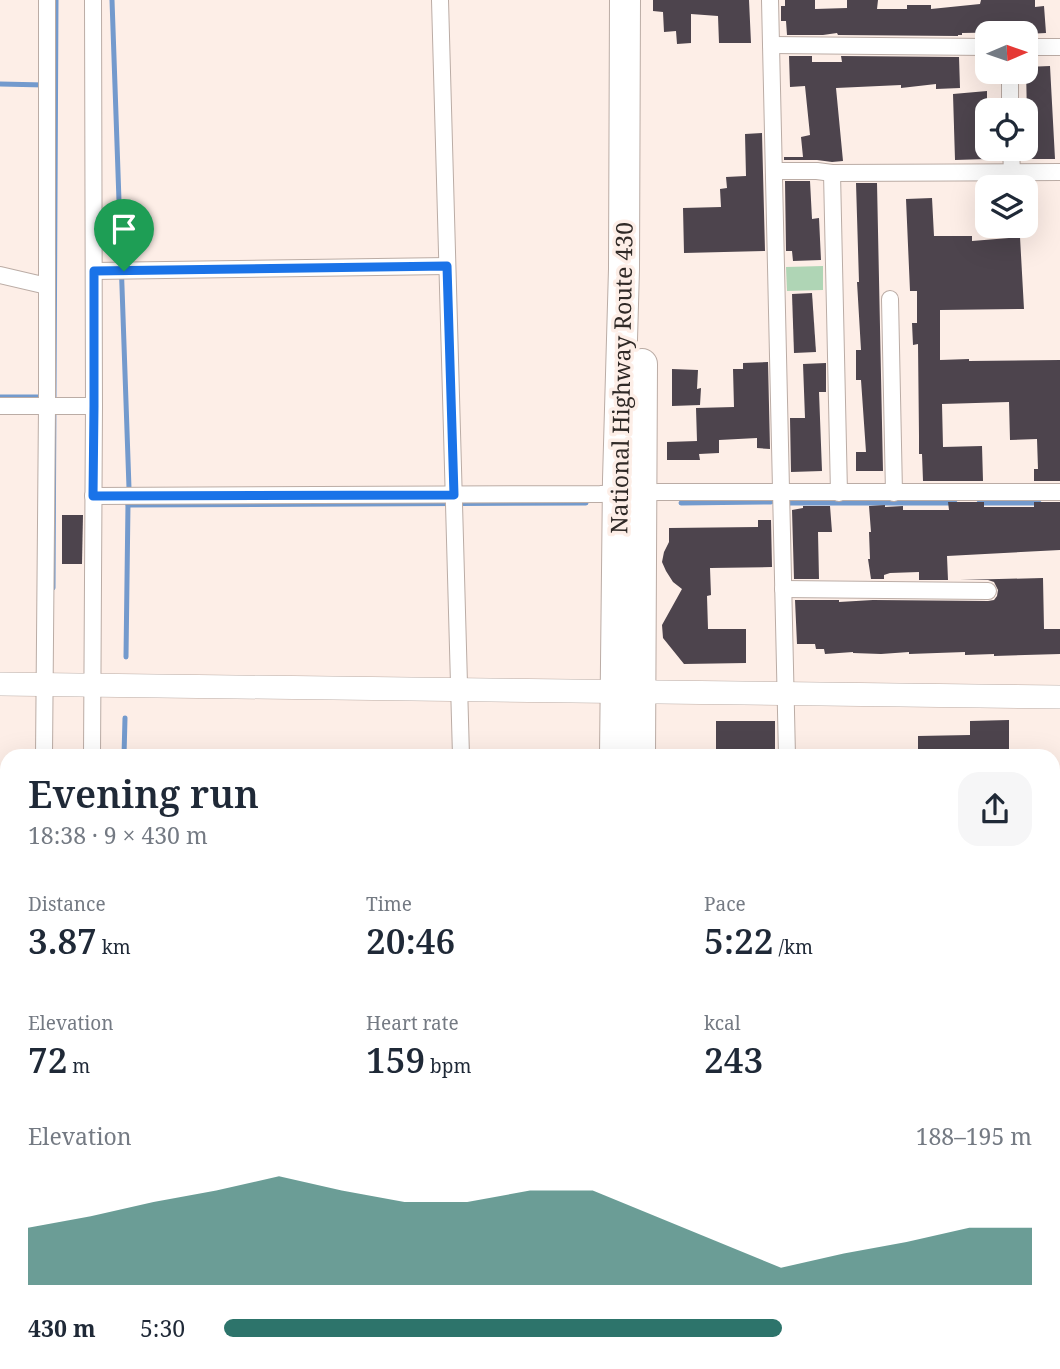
<!DOCTYPE html>
<meta charset="utf-8">
<style>
:root{--surface:#fff;--page:#f6f6f7;--text:#1f2937;--muted:#747a83;--accent:#2d746b}
body{margin:0;font-family:"Noto Serif",serif;background:var(--page);color:var(--text);height:100vh;display:flex;flex-direction:column;font-size:26px;white-space:nowrap}
*{box-sizing:border-box;margin:0}
p{font-size:23px;color:var(--muted)}
.icon{flex:none;width:38px;height:38px;fill:none;stroke:currentColor;stroke-width:2;stroke-linecap:round;stroke-linejoin:round}
.map{position:relative;flex:1;overflow:hidden}
.side{position:absolute;left:0px;top:749px;width:1060px;height:621px;display:flex;flex-direction:column;background:var(--surface);border-radius:21px 21px 0 0;box-shadow:0 7px 28px #0002}
.side>*{flex:none}
.needle{width:46px;rotate:88deg}
.fabs{position:absolute;left:975px;top:21px;display:grid;gap:14px}
.fabs a{display:grid;place-items:center;width:63px;height:63px;border-radius:14px;background:var(--surface);box-shadow:0 7px 28px #0002;font-size:35px}
.pin{position:absolute;display:grid;place-items:center;width:60px;height:60px;color:#fff;margin:-72px -30px;border-radius:50% 50% 50% 0;rotate:-45deg;box-shadow:0 0 7px #0007}
.pin .icon{rotate:45deg}
.round{display:grid;place-items:center;flex:none;width:74px;height:74px;border-radius:21px;background:var(--page)}
.head{display:flex;align-items:center;justify-content:space-between;height:119px;padding:0 28px}
h1{font-size:38px;font-weight:600;line-height:52px}
.figures{display:grid;grid-template-columns:repeat(3,1fr);gap:10px;height:119px;padding:7px 28px}
.figures div{display:grid;align-content:center}
.figures b{font-size:35px;font-weight:600}
.figures small{font-size:19px;font-weight:400}
.figures p{font-size:19px}
.chart{height:196px;padding:14px 28px}
.chart p{display:flex;justify-content:space-between}
.chart svg{width:100%;height:126px;margin-top:7px;fill:var(--accent);opacity:.7}
ul{padding:0 28px;list-style:none;font-size:23px}
li{display:grid;grid-template-columns:112px 84px 1fr;align-items:center;height:52px}
li i{height:18px;border-radius:9px;background:var(--accent)}
.map>svg:first-child{display:block}
.green{fill:#afd5b5}
.lines{fill:none;stroke-linecap:round;stroke-linejoin:round}
.stream{stroke:#739acd;stroke-width:5}
.building{fill:#4d444d}
.street-casing{stroke:#bbaca5;stroke-width:18}
.secondary-casing{stroke:#bbaca5;stroke-width:24}
.highway-casing{stroke:#bbaca5;stroke-width:32}
.street{stroke:#fff;stroke-width:16}
.secondary{stroke:#fff;stroke-width:23}
.highway{stroke:#fff;stroke-width:30}
.route-casing{stroke:#fff;stroke-width:14}
.route{stroke:#1a73e8;stroke-width:9}
.labels{text-anchor:middle;dominant-baseline:central;stroke-width:7;stroke-linejoin:round;paint-order:stroke}
.street-label{font-size:23px;fill:#2f2926;stroke:#fdeee7}
</style>
<div class="map">
<svg width="1060" height="1369" viewBox="0 0 1060 1369">
<rect width="100%" height="100%" fill="#fdeee7"/>
<!-- green -->
<g class="green">
<path d="M 823,266 L 823,290 L 787,291 L 786,267 Z"/>
<rect x="1054" y="1080" width="6" height="64"/>
</g>
<g class="lines">
<!-- stream -->
<g class="stream">
<path d="M 112,0 L 129,488"/>
<path d="M 0,84 L 45,85"/>
<path d="M 0,397 L 45,397"/>
<path d="M 681,503 L 771,502"/>
<path d="M 787,503 L 955,503"/>
<path d="M 979,503 L 1039,503"/>
<path d="M 128,505 L 586,503"/>
<path d="M 53,588 L 56,0"/>
<path d="M 126,657 L 128,504"/>
<path d="M 124,756 L 125,718"/>
<path d="M 0,1012 L 7,1012"/>
<path d="M 1054,1151 L 1060,1151"/>
<path d="M 104,1369 L 104,1363"/>
</g>
</g>
<!-- building -->
<g class="building">
<path d="M 653,0 L 749,0 L 751,43 L 719,43 L 718,16 L 691,14 L 691,43 L 677,44 L 676,31 L 664,32 L 663,12 L 653,11 Z"/>
<path d="M 785,0 L 815,0 L 815,9 L 847,8 L 847,0 L 878,0 L 877,9 L 907,9 L 907,5 L 931,5 L 931,9 L 980,4 L 981,0 L 1035,0 L 1035,7 L 1044,6 L 1046,33 L 1026,34 L 1022,33 L 1022,32 L 962,33 L 962,35 L 958,35 L 958,36 L 838,35 L 837,33 L 823,35 L 787,35 L 786,21 L 781,21 L 781,6 L 785,6 Z"/>
<path d="M 789,56 L 812,56 L 812,62 L 842,62 L 841,56 L 959,57 L 960,88 L 936,89 L 936,84 L 901,88 L 901,85 L 836,88 L 843,161 L 832,162 L 817,160 L 784,160 L 784,157 L 803,157 L 801,137 L 810,135 L 805,86 L 790,87 Z"/>
<path d="M 1050,66 L 1055,159 L 1030,159 L 1028,118 L 1027,118 L 1026,67 Z"/>
<path d="M 987,91 L 987,159 L 955,160 L 953,94 Z"/>
<path d="M 762,133 L 765,251 L 684,253 L 683,208 L 721,207 L 720,189 L 727,188 L 726,177 L 746,176 L 745,134 Z"/>
<path d="M 785,181 L 810,181 L 812,219 L 819,218 L 821,260 L 793,261 L 792,251 L 786,251 Z"/>
<path d="M 856,183 L 877,183 L 883,471 L 856,471 L 856,452 L 866,452 L 861,380 L 856,380 L 856,350 L 861,350 L 857,282 L 859,282 Z"/>
<path d="M 932,198 L 934,236 L 972,236 L 972,241 L 1020,237 L 1024,309 L 940,310 L 940,360 L 969,359 L 969,361 L 1060,360 L 1060,481 L 1034,481 L 1034,469 L 1038,469 L 1037,439 L 1010,440 L 1009,402 L 942,404 L 943,447 L 982,446 L 983,481 L 923,481 L 922,454 L 919,454 L 919,436 L 918,344 L 913,345 L 912,323 L 917,323 L 917,291 L 910,291 L 906,199 Z"/>
<path d="M 812,293 L 816,352 L 794,353 L 792,294 Z"/>
<path d="M 768,362 L 770,449 L 757,448 L 757,438 L 719,440 L 719,453 L 699,454 L 700,460 L 667,460 L 667,442 L 697,441 L 696,408 L 734,407 L 733,369 L 743,369 L 743,363 Z"/>
<path d="M 826,363 L 826,392 L 819,392 L 822,471 L 791,472 L 790,418 L 805,418 L 803,364 Z"/>
<path d="M 672,369 L 698,370 L 697,389 L 701,388 L 700,405 L 672,406 Z"/>
<path d="M 948,502 L 984,502 L 984,507 L 1034,507 L 1034,502 L 1060,502 L 1060,550 L 947,556 L 948,580 L 919,580 L 919,572 L 890,573 L 884,575 L 884,579 L 871,579 L 868,559 L 870,559 L 869,532 L 871,532 L 869,506 L 885,505 L 885,507 L 903,506 L 903,510 L 949,510 Z"/>
<path d="M 803,506 L 830,506 L 832,532 L 818,532 L 819,579 L 794,579 L 792,510 L 803,508 Z"/>
<path d="M 62,515 L 83,515 L 82,564 L 62,564 Z"/>
<path d="M 758,520 L 771,520 L 772,567 L 710,568 L 711,595 L 707,596 L 708,629 L 746,629 L 746,663 L 684,664 L 663,638 L 662,625 L 682,589 L 673,582 L 666,571 L 662,562 L 664,552 L 669,542 L 669,528 L 758,527 Z"/>
<path d="M 1043,578 L 1044,629 L 1060,629 L 1060,654 L 994,656 L 994,654 L 965,655 L 965,652 L 909,654 L 909,652 L 881,654 L 853,653 L 853,652 L 825,654 L 824,649 L 816,649 L 815,644 L 797,644 L 795,600 L 839,600 L 839,602 L 873,600 L 988,601 L 994,600 L 997,596 L 998,590 L 994,582 L 988,580 L 960,580 Z"/>
<path d="M 1009,720 L 1009,756 L 918,756 L 918,736 L 970,735 L 970,721 Z"/>
<rect x="716" y="721" width="59" height="35"/>
</g>
<g class="lines">
<defs>
<g id="street">
<path d="M 440,0 L 461,756"/>
<path d="M 770,0 L 787,756"/>
<path d="M 771,45 L 987,47"/>
<path d="M 1026,47 L 1060,47"/>
<path d="M 1010,72 L 1010,110"/>
<path d="M 1011,149 L 1012,172"/>
<path d="M 774,171 L 817,171 L 832,173 L 1060,172"/>
<path d="M 832,173 L 839,493"/>
<path d="M 94,271 L 447,266"/>
<path d="M 0,275 L 47,286"/>
<path d="M 890,299 L 894,493"/>
<path d="M 0,406 L 94,406"/>
<path d="M 93,496 L 600,494 L 659,492 L 1060,492"/>
<path d="M 783,589 L 988,591"/>
<path d="M 44,756 L 47,406 L 47,0"/>
<path d="M 92,756 L 94,406 L 93,0"/>
<path d="M 1054,823 L 1060,823"/>
<path d="M 0,905 L 7,905"/>
<path d="M 0,1000 L 7,1000"/>
<path d="M 0,1146 L 7,1146"/>
<path d="M 1054,1185 L 1060,1185"/>
<path d="M 0,1334 L 7,1317"/>
<path d="M 478,1363 L 478,1369"/>
<path d="M 804,1363 L 804,1369"/>
<path d="M 41,1369 L 41,1363"/>
</g>
<path id="secondary" d="M 0,684 L 1060,697"/>
<g id="highway">
<path d="M 615,756 L 618,480 L 624,269 L 625,0"/>
<path d="M 640,756 L 642,364"/>
<path d="M 361,1369 L 364,1363"/>
</g>
</defs>
<!-- street casing -->
<use href="#street" class="street-casing"/>
<!-- secondary casing -->
<use href="#secondary" class="secondary-casing"/>
<!-- highway casing -->
<use href="#highway" class="highway-casing"/>
<!-- street -->
<use href="#street" class="street"/>
<!-- secondary -->
<use href="#secondary" class="secondary"/>
<!-- highway -->
<use href="#highway" class="highway"/>
</g>
<g class="lines">
<defs>
<path id="route" d="M 447,266 L 454,495 L 93,496 L 94,406 L 94,271 Z"/>
</defs>
<!-- route casing -->
<use href="#route" class="route-casing"/>
<!-- route -->
<use href="#route" class="route"/>
</g>
<g class="labels">
<!-- street labels -->
<g class="street-label">
<text transform="translate(621 378) rotate(-89)">National Highway Route 430</text>
</g>
</g>
</svg>
<div class="fabs">
<a><svg class="needle" viewBox="-14 -14 28 28"><path d="M0-13l5 13h-10z" fill="#e53935"/><path d="M0 13l5-13h-10z" fill="#747a83"/></svg></a>
<a><svg class="icon" aria-label="locate" viewBox="0 0 24 24"><circle cx="12" cy="12" r="6"/><path d="M12 2v4M12 18v4M2 12h4M18 12h4"/></svg></a>
<a><svg class="icon" aria-label="layers" viewBox="0 0 24 24"><path d="M12 4l9 5-9 5-9-5zM3 14l9 5 9-5"/></svg></a>
</div>
<div class="pin" style="left:124px;top:271px;background:#1e9e55"><svg class="icon" aria-label="arrive" viewBox="0 0 24 24"><path d="M6 21V4h12l-3 4 3 4H6"/></svg></div>
<section class="side">
<div class="head"><div><h1>Evening run</h1><p>18:38 · 9 × 430 m</p></div><a class="round"><svg class="icon" aria-label="share" viewBox="0 0 24 24"><path d="M12 15V3M7 8l5-5 5 5M5 13v7h14v-7"/></svg></a></div>
<div class="figures">
<div><p>Distance</p><b>3.87<small> km</small></b></div>
<div><p>Time</p><b>20:46</b></div>
<div><p>Pace</p><b>5:22<small> /km</small></b></div>
</div>
<div class="figures">
<div><p>Elevation</p><b>72<small> m</small></b></div>
<div><p>Heart rate</p><b>159<small> bpm</small></b></div>
<div><p>kcal</p><b>243</b></div>
</div>
<div class="chart"><p><span>Elevation</span>188–195 m</p>
<svg viewBox="0 0 160 44" preserveAspectRatio="none"><path d="M0 44V24L10 20L20 15L30 11L40 6L50 11L60 15L70 15L80 11L90 11L100 20L110 29L120 38L130 33L140 29L150 24L160 24V44z"/></svg>
</div>
<ul>
<li><b>430 m</b>5:30<i style="width:69%"></i></li>
</ul>
</section>
</div>
